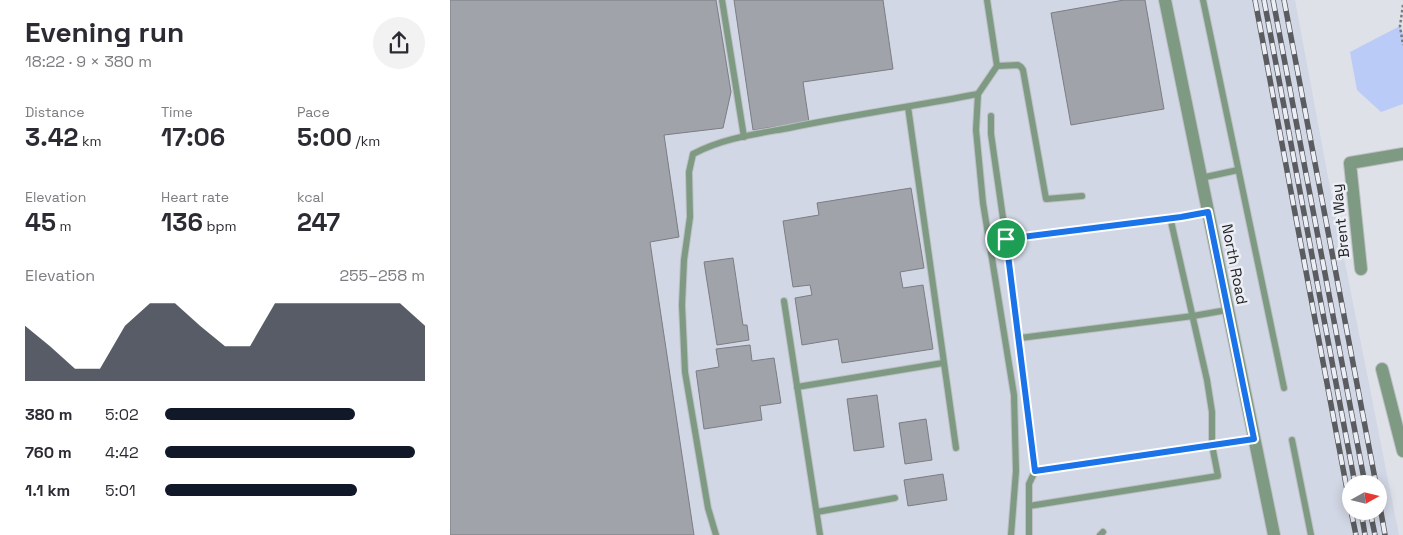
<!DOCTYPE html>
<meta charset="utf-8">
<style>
:root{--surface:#fff;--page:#f2f2f3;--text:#2b2b33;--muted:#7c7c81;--accent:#111827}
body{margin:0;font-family:"Space Grotesk",sans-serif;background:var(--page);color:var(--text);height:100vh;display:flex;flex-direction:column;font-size:19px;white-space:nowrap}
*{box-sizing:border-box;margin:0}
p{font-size:16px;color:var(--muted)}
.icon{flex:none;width:28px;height:28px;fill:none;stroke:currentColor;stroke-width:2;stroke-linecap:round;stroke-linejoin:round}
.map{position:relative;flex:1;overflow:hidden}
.panel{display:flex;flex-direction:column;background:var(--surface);width:450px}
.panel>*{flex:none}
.needle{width:32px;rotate:82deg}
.tools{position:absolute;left:892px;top:475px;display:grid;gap:10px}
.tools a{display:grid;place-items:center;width:45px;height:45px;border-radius:50%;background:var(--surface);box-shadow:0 2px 12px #0003;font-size:25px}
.pin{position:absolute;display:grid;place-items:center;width:42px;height:42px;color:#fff;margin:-21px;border:2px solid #fff;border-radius:50%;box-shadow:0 1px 5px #0007}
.round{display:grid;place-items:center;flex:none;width:52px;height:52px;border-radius:26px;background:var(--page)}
.head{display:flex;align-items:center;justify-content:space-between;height:85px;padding:0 25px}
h1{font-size:28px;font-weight:800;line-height:38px}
.stats{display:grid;grid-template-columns:repeat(3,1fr);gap:8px;height:85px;padding:5px 25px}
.stats div{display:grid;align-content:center}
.stats b{font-size:25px;font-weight:800}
.stats small{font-size:14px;font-weight:400}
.stats p{font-size:14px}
.chart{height:140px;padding:10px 25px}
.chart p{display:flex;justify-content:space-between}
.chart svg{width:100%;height:90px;margin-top:5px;fill:var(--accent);opacity:.7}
ul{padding:0 25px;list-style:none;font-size:16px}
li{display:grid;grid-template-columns:80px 60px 1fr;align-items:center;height:38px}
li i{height:12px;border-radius:6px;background:var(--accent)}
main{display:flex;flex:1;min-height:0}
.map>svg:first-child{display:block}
.built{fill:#d1d7e4;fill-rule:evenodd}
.green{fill:#bbcbf7}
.building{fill:#a1a3aa;stroke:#7b7d83}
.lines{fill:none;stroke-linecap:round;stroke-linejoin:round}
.lane-casing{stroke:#bdbfc5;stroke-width:8}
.street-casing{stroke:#bdbfc5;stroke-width:14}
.path{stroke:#787a7e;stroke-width:2.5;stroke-dasharray:2.5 2.5;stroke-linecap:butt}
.lane{stroke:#7f9a82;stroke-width:6}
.street{stroke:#7f9a82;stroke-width:12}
.rail-casing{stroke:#5b5c60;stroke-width:5.5}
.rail{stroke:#eceef5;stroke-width:4;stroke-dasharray:11;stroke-linecap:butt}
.route-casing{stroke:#fff;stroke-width:10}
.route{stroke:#1a73e8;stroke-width:6}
.labels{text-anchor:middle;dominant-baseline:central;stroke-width:5;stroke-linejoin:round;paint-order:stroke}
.street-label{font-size:15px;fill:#222325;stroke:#eceef5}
</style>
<main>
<section class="panel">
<div class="head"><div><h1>Evening run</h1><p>18:22 · 9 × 380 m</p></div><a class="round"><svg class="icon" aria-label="share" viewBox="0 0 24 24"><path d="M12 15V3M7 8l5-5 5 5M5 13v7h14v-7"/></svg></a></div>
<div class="stats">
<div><p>Distance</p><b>3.42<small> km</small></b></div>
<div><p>Time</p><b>17:06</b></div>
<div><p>Pace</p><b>5:00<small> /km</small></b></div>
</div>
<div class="stats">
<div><p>Elevation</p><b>45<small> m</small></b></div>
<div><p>Heart rate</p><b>136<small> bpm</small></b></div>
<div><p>kcal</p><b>247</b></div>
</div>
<div class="chart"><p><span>Elevation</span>255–258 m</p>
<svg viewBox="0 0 160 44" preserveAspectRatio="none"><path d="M0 44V17L10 27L20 38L30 38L40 17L50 6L60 6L70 17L80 27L90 27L100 6L110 6L120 6L130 6L140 6L150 6L160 17V44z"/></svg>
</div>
<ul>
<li><b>380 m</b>5:02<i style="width:73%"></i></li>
<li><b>760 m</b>4:42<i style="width:96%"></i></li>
<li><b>1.1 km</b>5:01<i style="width:74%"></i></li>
</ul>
</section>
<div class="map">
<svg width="953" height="535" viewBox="0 0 953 535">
<rect width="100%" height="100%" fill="#dfe1e8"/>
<!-- built -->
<path class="built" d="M 0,0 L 845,0 L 879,182 L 949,535 L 0,535 ZM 901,484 L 929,484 L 929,511 L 901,511 Z"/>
<!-- green -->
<path class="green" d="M 950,26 L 953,34 L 953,104 L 931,112 L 907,90 L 900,52 Z"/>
<!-- building -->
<g class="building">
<path d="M 0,0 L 266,0 L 281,92 L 273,128 L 214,135 L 229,237 L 200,242 L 244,535 L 0,535 Z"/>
<path d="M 284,0 L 433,0 L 443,69 L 353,82 L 359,122 L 303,130 Z"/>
<path d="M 674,0 L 695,0 L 714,109 L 621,125 L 601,13 Z"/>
<path d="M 461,188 L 474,268 L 450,272 L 453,288 L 473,285 L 483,349 L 392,363 L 388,339 L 352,345 L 345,298 L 362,295 L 360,285 L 343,287 L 333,221 L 369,215 L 367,203 Z"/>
<path d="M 283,258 L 293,325 L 297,325 L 299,340 L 267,345 L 254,262 Z"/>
<path d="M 300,345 L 302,361 L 324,358 L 331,403 L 310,406 L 312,420 L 254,429 L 246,371 L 269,367 L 266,349 Z"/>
<path d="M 427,395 L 434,447 L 404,451 L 397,399 Z"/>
<path d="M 476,419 L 482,460 L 455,464 L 449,423 Z"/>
<path d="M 493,474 L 497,500 L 458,506 L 454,480 Z"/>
</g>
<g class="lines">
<defs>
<g id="lane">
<path d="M 272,0 L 294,137"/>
<path d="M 537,0 L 547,66 L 528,94 L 526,130 L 533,203 L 564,395 L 566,471 L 561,535"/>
<path d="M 753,0 L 834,388"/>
<path d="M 547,66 L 568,65 L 571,67 L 573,70 L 596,199 L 632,196"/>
<path d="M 458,107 L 506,448"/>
<path d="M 541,116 L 541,134 L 556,239"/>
<path d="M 751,178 L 788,170"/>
<path d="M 758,212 L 731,217 L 556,239 L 585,471 L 804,439"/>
<path d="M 334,301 L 370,535"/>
<path d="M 570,338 L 743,316 L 777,310"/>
<path d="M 347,387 L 493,363"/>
<path d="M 842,440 L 861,535"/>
<path d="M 579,506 L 768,476 L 762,445 L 762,412 L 757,380 L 720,217"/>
<path d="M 367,512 L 445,498"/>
<path d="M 266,535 L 258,508 L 235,372 L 232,305 L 234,260 L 240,217 L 239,172 L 243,154 C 273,138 306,134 339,128 C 402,115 465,106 528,94"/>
<path d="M 579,535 L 579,484 L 585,471"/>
<path d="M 650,535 L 653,532"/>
</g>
<g id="street">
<path d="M 715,0 L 824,535"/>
<path d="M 911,269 L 900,163 L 953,154"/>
<path d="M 932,369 L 953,451"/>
</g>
</defs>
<!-- lane casing -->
<use href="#lane" class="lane-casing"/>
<!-- street casing -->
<use href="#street" class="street-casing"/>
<!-- path -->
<path class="path" d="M 953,5 L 950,26 L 953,45"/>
<!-- lane -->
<use href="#lane" class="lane"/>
<!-- street -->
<use href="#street" class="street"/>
<defs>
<g id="rail">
<path d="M 805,0 L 901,511"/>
<path d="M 814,0 L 905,484"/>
<path d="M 823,0 L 915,484"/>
<path d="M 834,0 L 926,484"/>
<path d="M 929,501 L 935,535"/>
<path d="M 901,511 L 906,535"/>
<path d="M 911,511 L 915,535"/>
<path d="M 920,511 L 925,535"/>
</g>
</defs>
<!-- rail casing -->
<use href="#rail" class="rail-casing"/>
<!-- rail -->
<use href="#rail" class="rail"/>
</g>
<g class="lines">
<defs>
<path id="route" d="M 758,212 L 804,439 L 585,471 L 556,239 L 731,217 Z"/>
</defs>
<!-- route casing -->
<use href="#route" class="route-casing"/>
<!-- route -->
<use href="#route" class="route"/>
</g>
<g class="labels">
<!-- street labels -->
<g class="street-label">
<text transform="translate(890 221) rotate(-96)">Brent Way</text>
<text transform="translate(785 264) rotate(79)">North Road</text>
</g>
</g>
</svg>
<div class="tools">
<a><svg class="needle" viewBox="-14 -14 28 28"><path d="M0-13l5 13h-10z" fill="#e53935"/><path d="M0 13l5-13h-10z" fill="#7c7c81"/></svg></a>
</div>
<div class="pin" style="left:556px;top:239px;background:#1e9e55"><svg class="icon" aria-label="arrive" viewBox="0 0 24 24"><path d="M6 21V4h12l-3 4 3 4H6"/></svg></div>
</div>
</main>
